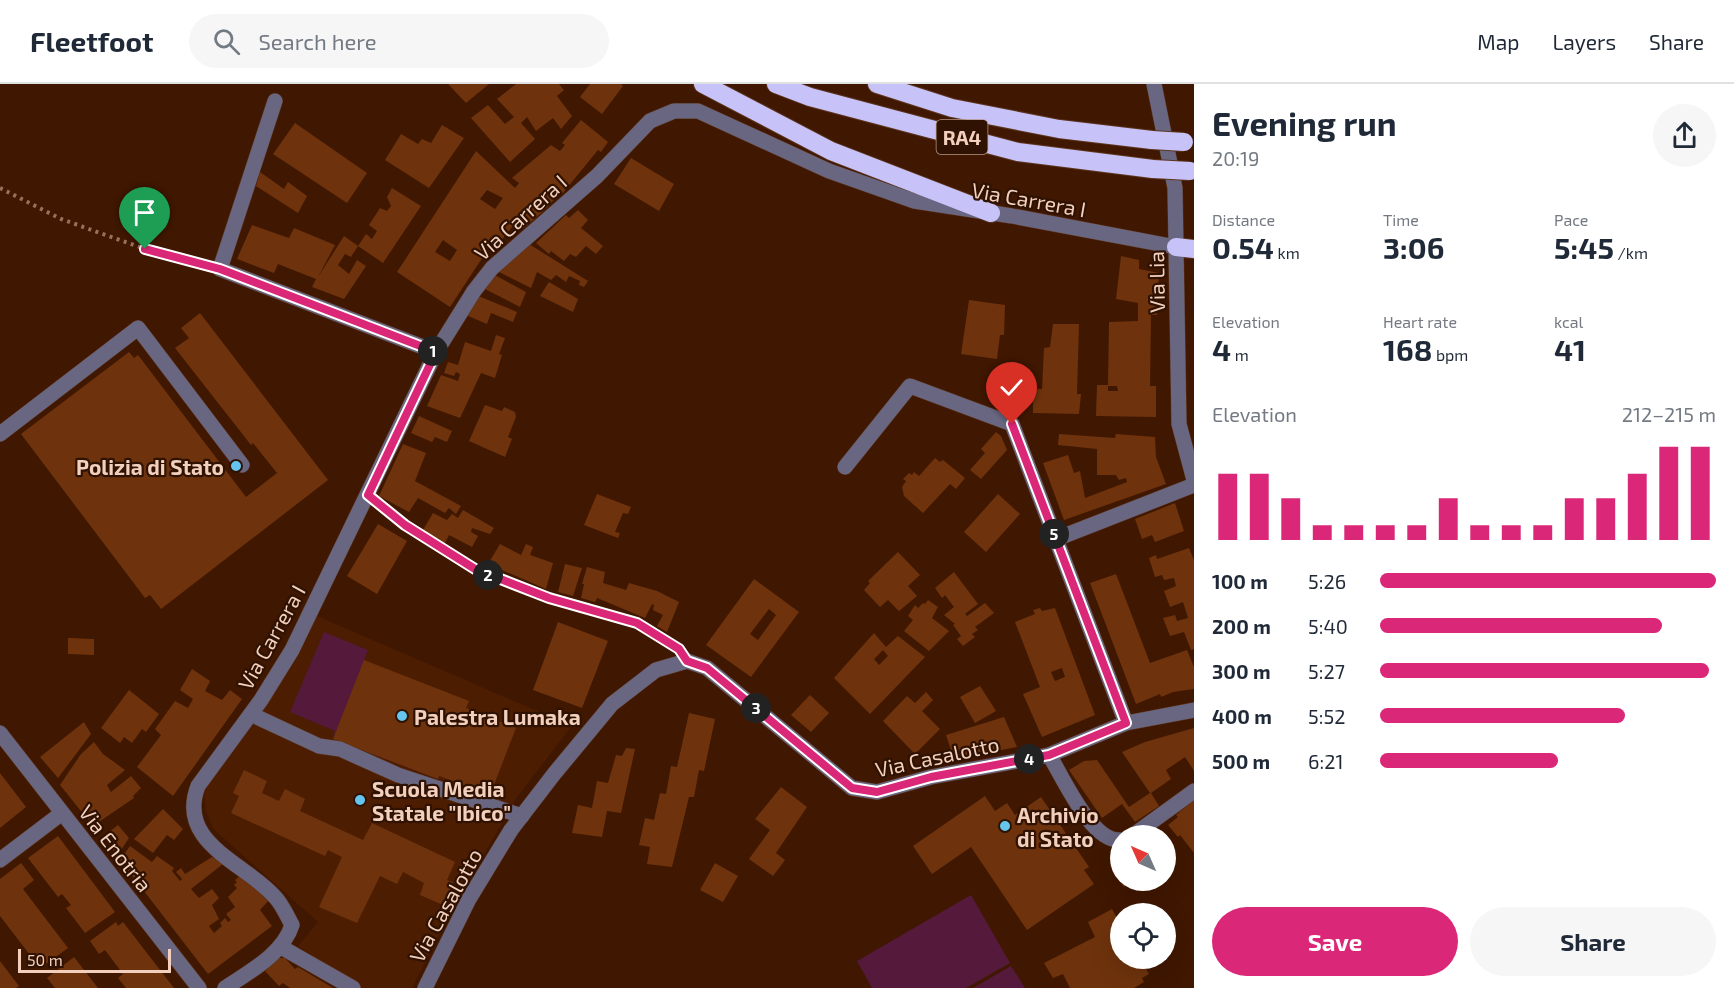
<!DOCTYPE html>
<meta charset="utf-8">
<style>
:root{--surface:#fff;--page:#f6f6f7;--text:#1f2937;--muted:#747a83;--line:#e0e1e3;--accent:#db2777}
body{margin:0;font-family:"Exo 2",sans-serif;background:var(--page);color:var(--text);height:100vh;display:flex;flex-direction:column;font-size:22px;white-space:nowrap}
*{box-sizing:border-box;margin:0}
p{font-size:20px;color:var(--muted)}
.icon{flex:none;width:33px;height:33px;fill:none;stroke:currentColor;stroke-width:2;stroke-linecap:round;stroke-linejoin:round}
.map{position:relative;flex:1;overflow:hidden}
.panel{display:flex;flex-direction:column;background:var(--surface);width:540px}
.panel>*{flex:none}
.needle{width:39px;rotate:315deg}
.fabs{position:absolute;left:1110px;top:741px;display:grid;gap:12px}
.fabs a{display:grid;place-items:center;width:66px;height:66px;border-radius:50%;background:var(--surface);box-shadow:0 6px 24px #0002;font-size:30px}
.scale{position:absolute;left:18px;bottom:15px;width:153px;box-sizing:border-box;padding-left:6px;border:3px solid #f3d0be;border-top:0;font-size:16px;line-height:21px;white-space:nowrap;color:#f3d0be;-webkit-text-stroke:4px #2f1202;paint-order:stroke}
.pin{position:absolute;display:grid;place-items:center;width:51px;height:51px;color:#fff;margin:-62px -26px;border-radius:50% 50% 50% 0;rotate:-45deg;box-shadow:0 0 6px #0007}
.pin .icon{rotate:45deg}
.km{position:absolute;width:30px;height:30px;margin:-15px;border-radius:50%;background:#222;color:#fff;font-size:16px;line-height:30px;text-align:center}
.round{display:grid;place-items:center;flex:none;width:63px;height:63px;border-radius:32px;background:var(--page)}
.overview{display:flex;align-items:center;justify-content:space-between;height:102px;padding:0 18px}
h1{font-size:33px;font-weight:700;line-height:45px}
.stats{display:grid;grid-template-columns:repeat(3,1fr);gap:9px;height:102px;padding:6px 18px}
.stats div{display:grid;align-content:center}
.stats b{font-size:30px;font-weight:700}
.stats small{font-size:16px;font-weight:400}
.stats p{font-size:16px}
.chart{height:168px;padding:12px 18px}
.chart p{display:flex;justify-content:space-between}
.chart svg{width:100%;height:108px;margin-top:6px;stroke:var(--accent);stroke-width:6}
.action{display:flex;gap:12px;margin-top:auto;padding:12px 18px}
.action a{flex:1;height:69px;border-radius:36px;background:var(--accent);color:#fff;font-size:24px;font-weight:700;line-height:69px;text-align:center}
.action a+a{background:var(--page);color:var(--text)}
ul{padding:0 18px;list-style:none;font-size:20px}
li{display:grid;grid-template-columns:96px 72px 1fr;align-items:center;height:45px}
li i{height:15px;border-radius:8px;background:var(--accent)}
header{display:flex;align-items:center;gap:36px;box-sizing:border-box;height:84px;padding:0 30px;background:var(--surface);border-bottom:2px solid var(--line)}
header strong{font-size:28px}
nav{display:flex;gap:33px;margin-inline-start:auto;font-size:21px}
.search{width:420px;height:54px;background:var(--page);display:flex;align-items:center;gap:15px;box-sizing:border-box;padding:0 21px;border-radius:33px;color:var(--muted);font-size:22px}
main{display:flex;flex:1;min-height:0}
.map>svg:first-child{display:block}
.built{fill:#4c1d00}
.green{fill:#55193b}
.building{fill:#6e330c;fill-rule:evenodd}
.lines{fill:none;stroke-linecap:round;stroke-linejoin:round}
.minor-casing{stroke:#5d351e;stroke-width:16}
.highway-casing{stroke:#5d351e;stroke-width:20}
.path{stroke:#97715c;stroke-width:4;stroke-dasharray:3 4.5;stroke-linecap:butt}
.minor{stroke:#686680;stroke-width:15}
.highway{stroke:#c7c2f7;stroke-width:18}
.highway-bridge-casing{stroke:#5d351e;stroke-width:20;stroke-linecap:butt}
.highway-bridge{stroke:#c7c2f7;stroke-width:18}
.route-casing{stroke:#fff;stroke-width:12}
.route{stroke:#db2777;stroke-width:8}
.poi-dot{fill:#65c5ee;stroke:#2f1202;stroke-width:2}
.labels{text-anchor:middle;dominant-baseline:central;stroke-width:4.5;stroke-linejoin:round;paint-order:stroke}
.shield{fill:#2f1202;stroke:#b89786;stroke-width:1.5}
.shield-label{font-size:20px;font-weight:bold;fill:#f3d0be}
.street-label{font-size:21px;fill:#f3d0be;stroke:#2f1202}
.poi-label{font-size:21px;font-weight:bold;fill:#f3d0be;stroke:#2f1202;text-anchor:start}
</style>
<header>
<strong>Fleetfoot</strong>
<div class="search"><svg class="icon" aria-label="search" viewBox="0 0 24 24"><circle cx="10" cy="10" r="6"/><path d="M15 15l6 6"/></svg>Search here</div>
<nav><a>Map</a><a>Layers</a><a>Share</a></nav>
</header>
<main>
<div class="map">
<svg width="1194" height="904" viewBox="0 0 1194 904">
<rect width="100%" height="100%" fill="#401700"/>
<!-- built -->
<path class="built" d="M 317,532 L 572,642 L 517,713 L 451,828 L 412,904 L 359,904 L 298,862 L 318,838 L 220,751 L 213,744 L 206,728 L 204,709 L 209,700 L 285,591 Z"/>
<!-- green -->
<g class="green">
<path d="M 324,548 L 368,566 L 364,576 L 440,692 L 438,695 L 333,655 L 335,647 L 290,628 Z"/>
<path d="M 971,811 L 1010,879 L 966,904 L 872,904 L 857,877 Z"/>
<path d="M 1011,882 L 1025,904 L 973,904 Z"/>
</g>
<!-- building -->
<g class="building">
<path d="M 448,0 L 489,0 L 466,19 Z"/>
<path d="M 516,0 L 559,0 L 564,6 L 557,12 L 572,32 L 561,45 L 553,34 L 536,47 L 527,33 L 521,39 L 535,55 L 510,78 L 471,34 L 488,21 L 505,40 L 514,33 L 497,15 Z"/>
<path d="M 590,0 L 621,0 L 623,2 L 602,30 L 580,13 Z"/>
<path d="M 581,36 L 608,58 L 601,68 L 598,66 L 562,110 L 560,108 L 548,123 L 524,144 L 515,139 L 497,162 L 492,159 L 450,223 L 397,188 L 476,67 L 515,104 L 519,99 L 512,94 L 551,61 L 560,67 L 565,61 L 562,59 ZM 487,106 L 503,114 L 495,125 L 480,115 ZM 443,156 L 457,166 L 450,177 L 435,168 Z"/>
<path d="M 295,39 L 367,89 L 347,119 L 273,70 Z"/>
<path d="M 442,41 L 464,54 L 429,104 L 385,76 L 401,50 L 418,60 L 422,55 L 431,59 Z"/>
<path d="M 631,74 L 674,100 L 659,127 L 614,100 Z"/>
<path d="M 260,88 L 284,105 L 288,98 L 307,112 L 298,129 L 256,102 Z"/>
<path d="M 392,104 L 421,122 L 383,179 L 358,162 L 366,150 L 372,155 L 377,147 L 369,141 L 380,124 L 387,127 L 391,122 L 387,113 Z"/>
<path d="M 578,126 L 588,136 L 581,144 L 603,162 L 596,170 L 586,162 L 576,173 L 570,170 L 564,177 L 551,167 L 549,170 L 536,159 L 566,131 L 569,134 Z"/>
<path d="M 252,141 L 289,154 L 294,144 L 335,161 L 318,193 L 344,152 L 358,162 L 351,173 L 345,170 L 338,181 L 349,190 L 357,176 L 366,182 L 344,215 L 312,203 L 316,195 L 278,180 L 274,189 L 237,175 Z"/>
<path d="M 529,160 L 588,197 L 584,203 L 579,201 L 580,197 L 569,192 L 566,198 L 556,191 L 551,196 L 537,188 L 531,204 L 495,186 Z"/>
<path d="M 1121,172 L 1139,176 L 1139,185 L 1159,189 L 1157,231 L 1151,231 L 1150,302 L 1156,302 L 1156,333 L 1096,332 L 1097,301 L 1108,301 L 1108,307 L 1118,307 L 1117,302 L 1108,302 L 1109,238 L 1138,237 L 1138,219 L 1116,215 Z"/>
<path d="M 491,189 L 526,208 L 520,223 L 483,204 Z"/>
<path d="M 549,198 L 578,215 L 573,228 L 540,212 Z"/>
<path d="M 476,211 L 517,228 L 513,238 L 491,229 L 487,240 L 466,231 Z"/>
<path d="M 969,216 L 1005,221 L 1004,251 L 1000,251 L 997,275 L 961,270 Z"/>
<path d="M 200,229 L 328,396 L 161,525 L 150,511 L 145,514 L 21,350 L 129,268 L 134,274 L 138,271 L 246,413 L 277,389 L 253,359 L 251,361 L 175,264 L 189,254 L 181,244 Z"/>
<path d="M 1053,240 L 1079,240 L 1077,310 L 1081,310 L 1079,330 L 1033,329 L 1033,305 L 1042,305 L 1044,264 L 1050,263 Z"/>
<path d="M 496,251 L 505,254 L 499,270 L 502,271 L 495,294 L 481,289 L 460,334 L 427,322 L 441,291 L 458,297 L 460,290 L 456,288 L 454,292 L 444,289 L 448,278 L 458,281 L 465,258 L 491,267 Z"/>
<path d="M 485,321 L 502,327 L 504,323 L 515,328 L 516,333 L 508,353 L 512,355 L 505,373 L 469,357 Z"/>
<path d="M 419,332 L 452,347 L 447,358 L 435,353 L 432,358 L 411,349 Z"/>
<path d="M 996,348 L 1001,352 L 1007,366 L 981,395 L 970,386 L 985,369 L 981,365 Z"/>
<path d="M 1059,350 L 1115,354 L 1116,350 L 1155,353 L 1156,373 L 1166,400 L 1064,436 L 1043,379 L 1068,371 L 1074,389 L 1080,387 L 1085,414 L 1127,398 L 1126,394 L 1119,396 L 1116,391 L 1097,391 L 1097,365 L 1058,361 Z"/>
<path d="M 403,360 L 426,369 L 415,397 L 461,422 L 456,430 L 449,424 L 445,429 L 418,414 L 409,428 L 379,412 Z"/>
<path d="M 935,374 L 940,378 L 943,376 L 965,394 L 956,405 L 950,400 L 923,429 L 904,412 L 902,403 L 906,397 L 903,395 L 909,389 L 912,391 L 914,388 L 919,392 Z"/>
<path d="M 597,410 L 631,423 L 628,430 L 623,429 L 615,448 L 620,449 L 618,454 L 584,441 Z"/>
<path d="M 998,410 L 1020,430 L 986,468 L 964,448 Z"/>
<path d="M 1175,419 L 1184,447 L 1155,458 L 1152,451 L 1142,455 L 1135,435 Z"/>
<path d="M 463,426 L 494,444 L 490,450 L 472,444 L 471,448 L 478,452 L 472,463 L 449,451 L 445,459 L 423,446 L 433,429 L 447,436 L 452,430 L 458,434 Z"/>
<path d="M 378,440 L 407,457 L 377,510 L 347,492 Z"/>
<path d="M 500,460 L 521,471 L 526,460 L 533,463 L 530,471 L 553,479 L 546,505 L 488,480 Z"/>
<path d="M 1189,464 L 1194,476 L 1194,565 L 1191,566 L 1184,548 L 1170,552 L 1163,534 L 1175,531 L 1177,537 L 1188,534 L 1183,518 L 1170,523 L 1164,507 L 1176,502 L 1174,494 L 1164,496 L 1162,491 L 1155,493 L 1149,474 L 1156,471 L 1157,475 Z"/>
<path d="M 898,468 L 920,491 L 908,502 L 917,512 L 899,527 L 888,516 L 880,523 L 864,506 L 870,499 L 868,497 Z"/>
<path d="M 565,480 L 582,484 L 573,512 L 558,508 Z"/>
<path d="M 587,483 L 605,488 L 603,499 L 626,506 L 629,499 L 657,507 L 679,518 L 667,548 L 657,542 L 663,531 L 653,526 L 654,521 L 652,520 L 645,534 L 597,514 L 595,518 L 581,514 L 584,500 L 582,500 Z"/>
<path d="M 954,488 L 978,520 L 965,530 L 967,532 L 985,519 L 994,529 L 975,543 L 978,546 L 972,550 L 975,553 L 963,562 L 957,555 L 961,552 L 953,541 L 955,540 L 944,531 L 954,523 L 945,511 L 942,514 L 935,504 Z"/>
<path d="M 1116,490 L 1150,579 L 1187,566 L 1194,583 L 1194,605 L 1173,608 L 1161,613 L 1160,610 L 1136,620 L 1090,499 Z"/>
<path d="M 754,495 L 799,528 L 751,593 L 706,561 ZM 769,525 L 776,531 L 758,556 L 750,550 Z"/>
<path d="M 928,516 L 938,523 L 932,534 L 949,547 L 929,567 L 904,547 L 913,536 L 908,532 L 915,521 L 918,524 L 923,519 L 925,520 Z"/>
<path d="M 1040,524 L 1042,527 L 1055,524 L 1095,631 L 1042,653 L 1023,610 L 1040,603 L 1015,538 L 1035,530 L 1033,526 ZM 1062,584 L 1065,593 L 1055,597 L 1051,588 Z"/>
<path d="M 558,538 L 608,557 L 582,624 L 533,606 Z"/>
<path d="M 874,549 L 886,563 L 898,552 L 925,573 L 870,630 L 834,594 ZM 883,566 L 888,572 L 879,581 L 874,575 Z"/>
<path d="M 68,554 L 94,555 L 94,571 L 68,570 Z"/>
<path d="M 364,576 L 469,617 L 466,624 L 516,644 L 490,711 L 439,692 L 438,695 L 333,655 Z"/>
<path d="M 192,585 L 210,597 L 205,607 L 222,616 L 230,606 L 242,615 L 173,712 L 137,683 L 161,651 L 155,645 L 175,617 L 188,624 L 193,615 L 180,606 Z"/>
<path d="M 980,602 L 996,627 L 975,639 L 960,613 Z"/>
<path d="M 129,606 L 159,630 L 146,648 L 142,645 L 132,659 L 124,653 L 120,659 L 101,644 Z"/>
<path d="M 926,608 L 933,616 L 922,627 L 940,645 L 915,670 L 883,637 L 907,612 L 915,619 Z"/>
<path d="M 810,611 L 829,629 L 811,648 L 791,631 Z"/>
<path d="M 689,629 L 715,635 L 704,687 L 699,686 L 694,713 L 689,713 L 672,783 L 647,780 L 650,763 L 639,761 L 645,734 L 654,736 L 660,709 L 666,710 L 671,682 L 677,683 Z"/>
<path d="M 1004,633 L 1017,663 L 954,675 L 946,651 Z"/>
<path d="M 84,638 L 91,650 L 58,694 L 40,673 Z"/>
<path d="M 1194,644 L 1194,687 L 1185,673 L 1166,686 L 1171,695 L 1151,709 L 1159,722 L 1135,738 L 1122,720 L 1102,734 L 1069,686 L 1084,677 L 1097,676 L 1129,723 L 1150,709 L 1122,668 L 1145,658 Z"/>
<path d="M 94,658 L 103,670 L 125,686 L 107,701 L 111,708 L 131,692 L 141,704 L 133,712 L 134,714 L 93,742 L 60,701 L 81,670 Z"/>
<path d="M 626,664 L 635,665 L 621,729 L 607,727 L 602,753 L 572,749 L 578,721 L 592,724 L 597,697 L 608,699 L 616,671 L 622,672 Z"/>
<path d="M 244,686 L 267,697 L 262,709 L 279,717 L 285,705 L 305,715 L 300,727 L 363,756 L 372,739 L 455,778 L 447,796 L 453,798 L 443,821 L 420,811 L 424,799 L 403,788 L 397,800 L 380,792 L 357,839 L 319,823 L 342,773 L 328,766 L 325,772 L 231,729 L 239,712 L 233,709 Z"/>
<path d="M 0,689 L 26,723 L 0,744 Z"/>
<path d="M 781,703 L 807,723 L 776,769 L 785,776 L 773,792 L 749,775 L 770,746 L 755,735 Z"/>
<path d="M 985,712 L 995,727 L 1007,719 L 1015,731 L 1041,713 L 1089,783 L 1084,786 L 1094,800 L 1027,846 L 971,763 L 932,790 L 913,762 Z"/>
<path d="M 1194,716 L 1194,769 L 1180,751 L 1178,753 L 1168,741 L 1178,733 L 1176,731 Z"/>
<path d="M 163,725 L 183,745 L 174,756 L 167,751 L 153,769 L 134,755 Z"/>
<path d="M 118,741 L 129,754 L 117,772 L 103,753 Z"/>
<path d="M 58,752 L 115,828 L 85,849 L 66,824 L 71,821 L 62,810 L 58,813 L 28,774 Z"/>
<path d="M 130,762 L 152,778 L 157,772 L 174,784 L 172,787 L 180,797 L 182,795 L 176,788 L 181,784 L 185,790 L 212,773 L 223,780 L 191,805 L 199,814 L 212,805 L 219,814 L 212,821 L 219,835 L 209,842 L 214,849 L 222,842 L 220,839 L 225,834 L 228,838 L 231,836 L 226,830 L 235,823 L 228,813 L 237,804 L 234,801 L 237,798 L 235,796 L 242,790 L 269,816 L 260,826 L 272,842 L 208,890 L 120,776 Z"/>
<path d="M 1120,775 L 1120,796 L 1133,796 L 1124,803 L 1110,782 Z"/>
<path d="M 21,779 L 34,796 L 23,805 L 68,864 L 40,884 L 0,832 L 0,795 Z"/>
<path d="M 715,779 L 738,792 L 723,818 L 700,806 Z"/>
<path d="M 1112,825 L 1120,840 L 1120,874 L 1140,874 L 1149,890 L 1142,894 L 1144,898 L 1134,904 L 1070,904 L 1063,890 L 1053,894 L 1044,879 L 1095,853 L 1088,838 Z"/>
<path d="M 116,838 L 118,842 L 123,838 L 174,904 L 126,904 L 118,894 L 123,890 L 105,866 L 99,870 L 90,857 Z"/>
<path d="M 74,873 L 91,895 L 98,904 L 55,904 L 47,894 Z"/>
<path d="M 279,874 L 285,874 L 295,885 L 298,883 L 333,904 L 290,904 L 283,899 L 279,902 L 265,887 Z"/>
<path d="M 0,877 L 19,902 L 16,904 L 0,904 Z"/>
</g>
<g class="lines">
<defs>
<g id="minor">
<path d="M 1154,0 L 1175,104 L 1179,340 L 1194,396"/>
<path d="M 275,17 L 220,185 L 436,268"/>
<path d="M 0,350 L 138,244 L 242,381"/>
<path d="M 845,383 L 910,302 L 1012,340 L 1126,639"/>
<path d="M 1056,455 L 1194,401"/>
<path d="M 257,633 L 319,662 L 340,665 L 398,691 L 522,732"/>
<path d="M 0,649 L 199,904"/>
<path d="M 1049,671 C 1063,693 1091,758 1120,756"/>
<path d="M 1132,752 L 1194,707"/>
<path d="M 0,776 L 62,729"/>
<path d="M 281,863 L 353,904"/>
<path d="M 225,904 C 249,888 283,870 292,841 C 287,832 282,820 275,813 C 244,778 176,759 198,702 L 261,616 L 292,566 L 436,268 L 474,207 L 492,184 L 597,92 L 650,37 L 674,27 L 698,27 L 829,87 L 914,117 L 1012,132 L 1176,163"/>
<path d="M 425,904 L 469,815 L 511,746 L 554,690 L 612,620 L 656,586 L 687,577 L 707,584 L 852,704 L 877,708 L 931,693 L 1049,671 L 1126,639 L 1194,626"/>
</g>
<g id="highway">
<path d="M 703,0 L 831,67 L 991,129"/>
<path d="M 776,0 L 810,13 L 1018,68 L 1153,85"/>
<path d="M 877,0 L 952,24 L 1059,45 L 1152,56"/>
<path d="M 1176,163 L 1194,165"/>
</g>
</defs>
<!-- minor casing -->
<use href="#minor" class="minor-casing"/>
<!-- highway casing -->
<use href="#highway" class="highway-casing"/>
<!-- path -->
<g class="path">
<path d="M 0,104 L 61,135 L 145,165 L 205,181"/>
<path d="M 380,420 L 405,441 L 475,485 L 549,514 L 637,539 L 675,563"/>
</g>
<!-- minor -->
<use href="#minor" class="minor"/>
<!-- highway -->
<use href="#highway" class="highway"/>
<defs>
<g id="highway-bridge">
<path d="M 1152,56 L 1184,58"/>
<path d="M 1153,85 L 1190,87"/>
</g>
</defs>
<!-- highway-bridge casing -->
<use href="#highway-bridge" class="highway-bridge-casing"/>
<!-- highway-bridge -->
<use href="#highway-bridge" class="highway-bridge"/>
</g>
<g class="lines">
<defs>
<path id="route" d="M 145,165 L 220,185 L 436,268 L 368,411 L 405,441 L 475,485 L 549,514 L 637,539 L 679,565 L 687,577 L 707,584 L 852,704 L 877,708 L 931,693 L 1049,671 L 1126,639 L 1012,340"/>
</defs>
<!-- route casing -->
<use href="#route" class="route-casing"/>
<!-- route -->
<use href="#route" class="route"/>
</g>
<!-- markers -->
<g class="poi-dot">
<circle cx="236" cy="382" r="6"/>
<circle cx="402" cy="632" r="6"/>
<circle cx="360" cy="716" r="6"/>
<circle cx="1005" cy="742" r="6"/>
</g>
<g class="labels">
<!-- shield labels -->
<rect class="shield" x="936.5" y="36" width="51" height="34" rx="4.5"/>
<g class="shield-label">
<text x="962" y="53">RA4</text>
</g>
<!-- street labels -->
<g class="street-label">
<text transform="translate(1029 115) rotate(10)">Via Carrera I</text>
<text transform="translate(520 133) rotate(-42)">Via Carrera I</text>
<text transform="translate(1156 198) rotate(-91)">Via Lia</text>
<text transform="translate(271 553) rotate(-61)">Via Carrera I</text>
<text transform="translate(937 672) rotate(-12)">Via Casalotto</text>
<text transform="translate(116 764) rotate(52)">Via Enotria</text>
<text transform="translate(445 821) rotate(-61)">Via Casalotto</text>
</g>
<!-- poi labels -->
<g class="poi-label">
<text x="224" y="382" text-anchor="end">Polizia di Stato</text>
<text x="414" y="632">Palestra Lumaka</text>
<text x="372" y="704">Scuola Media<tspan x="372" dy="24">Statale "Ibico"</tspan></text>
<text x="1017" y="730">Archivio<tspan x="1017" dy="24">di Stato</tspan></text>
</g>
</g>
</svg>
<div class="fabs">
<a><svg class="needle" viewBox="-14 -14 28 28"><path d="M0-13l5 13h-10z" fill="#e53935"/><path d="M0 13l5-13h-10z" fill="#747a83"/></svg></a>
<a><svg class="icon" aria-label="locate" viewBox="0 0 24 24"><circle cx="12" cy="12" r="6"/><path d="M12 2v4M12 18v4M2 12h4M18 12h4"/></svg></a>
</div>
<div class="scale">50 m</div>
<div class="pin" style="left:145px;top:165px;background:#1e9e55"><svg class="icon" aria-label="arrive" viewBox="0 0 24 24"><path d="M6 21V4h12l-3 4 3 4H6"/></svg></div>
<div class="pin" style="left:1012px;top:340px;background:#d93025"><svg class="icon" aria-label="check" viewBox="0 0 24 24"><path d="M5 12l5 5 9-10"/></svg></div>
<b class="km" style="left:433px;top:267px">1</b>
<b class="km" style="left:488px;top:491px">2</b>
<b class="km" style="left:756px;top:624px">3</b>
<b class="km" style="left:1029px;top:675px">4</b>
<b class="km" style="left:1054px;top:450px">5</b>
</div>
<section class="panel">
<div class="overview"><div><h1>Evening run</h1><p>20:19</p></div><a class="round"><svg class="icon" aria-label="share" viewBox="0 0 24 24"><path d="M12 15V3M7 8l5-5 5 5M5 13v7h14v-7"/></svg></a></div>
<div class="stats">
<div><p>Distance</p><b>0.54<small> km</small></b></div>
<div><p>Time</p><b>3:06</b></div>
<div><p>Pace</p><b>5:45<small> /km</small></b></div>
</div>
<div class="stats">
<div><p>Elevation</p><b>4<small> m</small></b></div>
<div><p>Heart rate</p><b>168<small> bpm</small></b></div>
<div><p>kcal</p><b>41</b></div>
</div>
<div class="chart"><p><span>Elevation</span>212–215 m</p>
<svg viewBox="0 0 160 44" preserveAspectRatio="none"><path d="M5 44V17M15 44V17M25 44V27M35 44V38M45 44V38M55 44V38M65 44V38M75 44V27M85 44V38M95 44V38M105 44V38M115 44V27M125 44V27M135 44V17M145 44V6M155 44V6"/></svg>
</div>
<ul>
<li><b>100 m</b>5:26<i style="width:100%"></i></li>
<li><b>200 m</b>5:40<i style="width:84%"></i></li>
<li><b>300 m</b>5:27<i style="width:98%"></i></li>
<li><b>400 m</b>5:52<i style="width:73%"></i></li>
<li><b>500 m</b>6:21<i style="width:53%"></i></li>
</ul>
<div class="action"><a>Save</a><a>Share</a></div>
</section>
</main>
